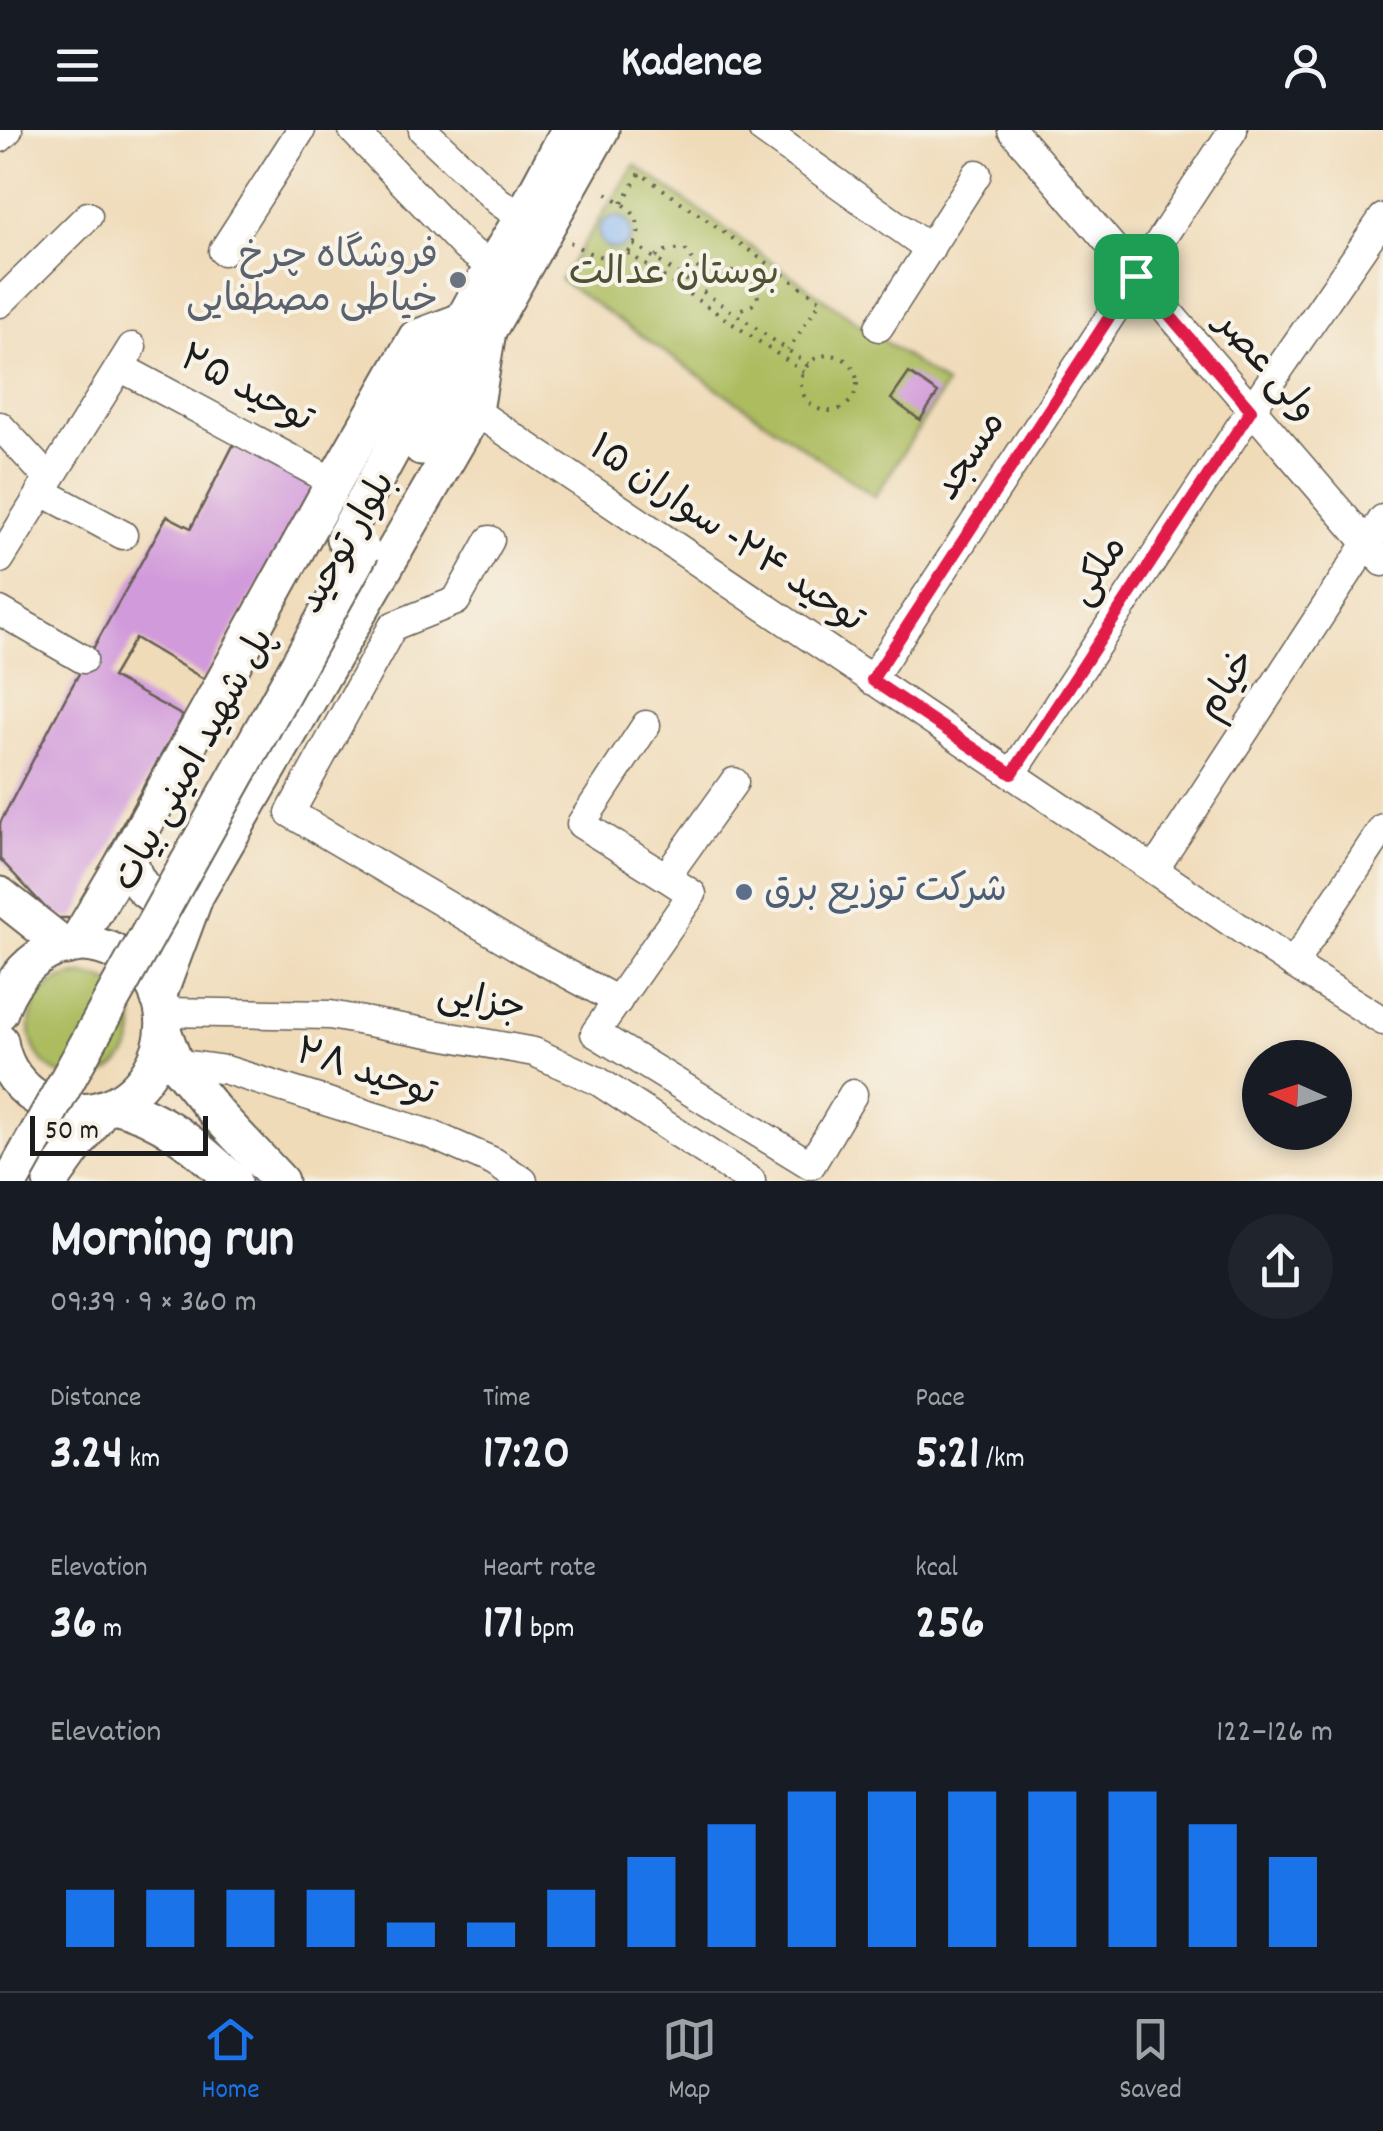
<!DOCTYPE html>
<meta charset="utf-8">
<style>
:root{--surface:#171b24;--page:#20242c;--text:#f1f3f6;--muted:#9ea1a6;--line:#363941;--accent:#1a73e8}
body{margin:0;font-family:Dekko,"Playpen Sans Arabic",sans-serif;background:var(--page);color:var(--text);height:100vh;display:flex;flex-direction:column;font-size:38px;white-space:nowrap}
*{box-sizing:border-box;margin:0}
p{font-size:32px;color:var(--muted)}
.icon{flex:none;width:55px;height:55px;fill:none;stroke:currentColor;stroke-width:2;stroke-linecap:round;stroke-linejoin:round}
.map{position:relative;height:1051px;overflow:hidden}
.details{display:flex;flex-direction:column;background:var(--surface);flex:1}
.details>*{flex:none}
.needle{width:65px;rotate:273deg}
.fabs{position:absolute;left:1242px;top:910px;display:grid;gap:20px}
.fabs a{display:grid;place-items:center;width:110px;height:110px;border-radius:50%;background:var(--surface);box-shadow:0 5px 15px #0003;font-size:50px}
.scale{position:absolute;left:30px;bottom:25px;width:178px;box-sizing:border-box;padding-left:10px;border:5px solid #1c1c1c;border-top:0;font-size:28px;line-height:35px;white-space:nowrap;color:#1c1c1c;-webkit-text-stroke:8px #f7f3e8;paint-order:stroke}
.pin{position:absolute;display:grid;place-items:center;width:85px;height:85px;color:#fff;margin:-42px;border-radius:20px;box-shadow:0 5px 15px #0006}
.round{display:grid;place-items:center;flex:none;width:105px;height:105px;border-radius:52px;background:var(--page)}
.summary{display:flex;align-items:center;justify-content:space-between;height:170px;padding:0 50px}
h1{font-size:55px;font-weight:800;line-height:75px}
.stats{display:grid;grid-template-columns:repeat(3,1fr);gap:15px;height:170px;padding:10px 50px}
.stats div{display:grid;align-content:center}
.stats b{font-size:50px;font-weight:800}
.stats small{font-size:28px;font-weight:400}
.stats p{font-size:28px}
.chart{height:280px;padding:20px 50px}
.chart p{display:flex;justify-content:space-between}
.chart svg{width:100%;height:180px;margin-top:10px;stroke:var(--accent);stroke-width:6}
header{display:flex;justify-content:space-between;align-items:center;height:130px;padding:0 50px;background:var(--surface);font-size:45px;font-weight:800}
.tabs{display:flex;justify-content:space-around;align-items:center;height:140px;border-top:2px solid var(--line);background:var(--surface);font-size:28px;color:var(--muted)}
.tabs a{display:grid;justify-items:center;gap:5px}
.tabs .current{color:var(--accent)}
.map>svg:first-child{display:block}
.green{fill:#acbc5f;stroke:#646c3e;stroke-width:2.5}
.water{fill:#87b7f3;stroke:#526a88;stroke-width:2.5}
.building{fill:#d19ada}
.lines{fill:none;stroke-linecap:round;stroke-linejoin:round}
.minor-casing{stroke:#665f53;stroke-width:31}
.major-casing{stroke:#665f53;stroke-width:39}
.path{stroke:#665f53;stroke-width:4;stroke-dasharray:2.5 8;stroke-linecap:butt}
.minor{stroke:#fff;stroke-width:28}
.major{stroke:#fff;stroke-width:35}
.major-bridge-casing{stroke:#665f53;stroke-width:39;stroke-linecap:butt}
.major-bridge{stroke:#fff;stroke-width:35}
.route-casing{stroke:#fff;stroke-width:20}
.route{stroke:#e11d48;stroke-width:12}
.worship-dot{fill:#6b7280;stroke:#f7f3e8;stroke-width:4}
.service-dot{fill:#5c6f8a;stroke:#f7f3e8;stroke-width:4}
.labels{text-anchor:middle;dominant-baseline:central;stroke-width:8;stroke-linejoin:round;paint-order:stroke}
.worship-label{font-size:38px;fill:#5b616d;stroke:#f7f3e8;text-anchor:end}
.park-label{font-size:38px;fill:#4e5433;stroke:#f7f3e8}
.street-label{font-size:38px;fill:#1c1c1c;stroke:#f7f3e8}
.service-label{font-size:38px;fill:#4e5e75;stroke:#f7f3e8;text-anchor:start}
</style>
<header><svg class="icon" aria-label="menu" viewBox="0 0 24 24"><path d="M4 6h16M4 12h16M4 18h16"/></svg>Kadence<svg class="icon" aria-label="person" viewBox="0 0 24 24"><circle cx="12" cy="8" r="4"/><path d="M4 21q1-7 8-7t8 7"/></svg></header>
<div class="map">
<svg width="1383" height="1051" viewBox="0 0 1383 1051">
<rect width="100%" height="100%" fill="#f7f3e8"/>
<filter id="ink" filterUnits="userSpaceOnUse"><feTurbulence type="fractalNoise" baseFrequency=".01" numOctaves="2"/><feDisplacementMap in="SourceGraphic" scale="20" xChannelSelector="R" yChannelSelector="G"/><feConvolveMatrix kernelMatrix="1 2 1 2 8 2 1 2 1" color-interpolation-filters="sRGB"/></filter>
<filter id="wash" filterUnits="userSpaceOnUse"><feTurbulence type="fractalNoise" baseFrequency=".0048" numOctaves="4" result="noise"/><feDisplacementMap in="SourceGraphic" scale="40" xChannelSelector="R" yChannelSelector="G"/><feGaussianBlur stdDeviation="2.25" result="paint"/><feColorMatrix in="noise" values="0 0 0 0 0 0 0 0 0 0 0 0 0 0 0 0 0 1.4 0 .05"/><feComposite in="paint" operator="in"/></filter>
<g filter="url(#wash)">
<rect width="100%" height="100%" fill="#f0dbb9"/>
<!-- green -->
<g class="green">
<path d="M 635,35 L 946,255 L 875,367 L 560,150 Z"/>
<circle cx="82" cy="897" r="52"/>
</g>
<!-- water -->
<circle class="water" cx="615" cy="103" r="16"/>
<g id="blocks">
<!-- building -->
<g class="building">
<path d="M 909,243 L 938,263 L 920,290 L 891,269 Z"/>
<path d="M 237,308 L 320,350 L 204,549 L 135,508 L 112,547 L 183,586 L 123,693 L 75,788 L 55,788 L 0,729 L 0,693 L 66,567 L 167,386 L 191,398 Z"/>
</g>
</g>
</g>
<g filter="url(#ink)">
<use href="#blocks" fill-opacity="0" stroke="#665f53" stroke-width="2.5"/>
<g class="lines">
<defs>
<g id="minor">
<path d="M 353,0 L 465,117 L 492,137"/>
<path d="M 423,0 L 498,71 L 522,88"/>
<path d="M 763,0 L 930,119"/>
<path d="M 1012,0 L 1383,432"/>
<path d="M 0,8 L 8,0"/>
<path d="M 223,121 L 301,0"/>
<path d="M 0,173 L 88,86"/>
<path d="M 879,197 L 977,44"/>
<path d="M 120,237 L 334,352"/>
<path d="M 475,281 L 1293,834 L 1383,891"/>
<path d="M 0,296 L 49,349"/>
<path d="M 41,361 L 123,405"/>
<path d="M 490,410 L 456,471 L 393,496 L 290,683 L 523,820 L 618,871"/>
<path d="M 0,429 L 132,217"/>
<path d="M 0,481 L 83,529"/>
<path d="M 871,550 L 1233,0"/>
<path d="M 646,595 L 581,694 L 666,747"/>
<path d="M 1012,644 L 1251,280 L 1383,88"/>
<path d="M 734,652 L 666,747 L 692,764 L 595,903 L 811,1035 L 853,964"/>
<path d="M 1154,740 L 1383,389"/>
<path d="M 1293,834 L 1383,698"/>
<path d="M 163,882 L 330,885 L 534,922 L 598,951 L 751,1051"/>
<path d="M 175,933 L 226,940 L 430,1004 L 494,1032 L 523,1051"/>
</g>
<g id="major">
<path d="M 421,317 L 478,219"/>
<path d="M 344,408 L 492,137 L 522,88 L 569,0"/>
<path d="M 129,723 C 133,760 157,779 193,766"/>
<path d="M 0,765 L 66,817"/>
<path d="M 75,815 L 129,723 L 334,352 L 416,208 L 464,190"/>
<path d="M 158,867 L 196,765 L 475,281 L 488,201 L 601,0"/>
<path d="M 0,882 C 16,831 66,796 119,824 C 223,880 125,1035 30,963 C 14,950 3,932 0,911"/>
<path d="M 164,903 L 175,933 L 217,984 L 280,1051"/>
<path d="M 113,975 C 162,986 197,1017 233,1051"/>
<path d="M 51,1051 L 103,978"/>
</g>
</defs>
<!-- minor casing -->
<use href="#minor" class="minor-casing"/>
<!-- major casing -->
<use href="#major" class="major-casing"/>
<!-- path -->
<g class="path">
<path d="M 622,73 L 640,43 L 821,171 L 788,220"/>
<path d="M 570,112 C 590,126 626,141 637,108 C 640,101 638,92 634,85 C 627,74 613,68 602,61"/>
<path d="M 634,114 L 808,234"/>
<path d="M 628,123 L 804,242"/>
<path d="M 656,127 L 665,121 L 685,119 L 703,145 L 710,150 L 718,150 L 732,142 L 750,144 L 755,150 L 758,168 L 752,175 L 734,182"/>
<circle cx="829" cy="253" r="28"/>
</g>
<!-- minor -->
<use href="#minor" class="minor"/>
<!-- major -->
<use href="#major" class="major"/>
<defs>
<path id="major-bridge" d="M 11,1051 L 362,420"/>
</defs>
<!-- major-bridge casing -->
<use href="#major-bridge" class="major-bridge-casing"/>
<!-- major-bridge -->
<use href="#major-bridge" class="major-bridge"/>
</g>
</g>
<g class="lines" filter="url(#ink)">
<defs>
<path id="route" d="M 1136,146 L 1251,280 L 1012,644 L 872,550 Z"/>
</defs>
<!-- route casing -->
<use href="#route" class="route-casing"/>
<!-- route -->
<use href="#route" class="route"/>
</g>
<!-- markers -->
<circle class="worship-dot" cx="458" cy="150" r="10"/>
<circle class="service-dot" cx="744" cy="762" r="10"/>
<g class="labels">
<!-- worship labels -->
<g class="worship-label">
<text x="438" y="128">فروشگاه چرخ<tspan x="438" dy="44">خیاطی مصطفایی</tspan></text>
</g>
<!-- park labels -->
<g class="park-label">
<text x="674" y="145">بوستان عدالت</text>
</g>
<!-- street labels -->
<g class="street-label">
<text transform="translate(1264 238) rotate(49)">ولی عصر</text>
<text transform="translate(245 261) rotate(28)">توحید ۲۵</text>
<text transform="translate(972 327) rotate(-57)">مسجد</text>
<text transform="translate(725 406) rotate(34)">توحید ۲۴- سواران ۱۵</text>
<text transform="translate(349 414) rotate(-60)">بلوار توحید</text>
<text transform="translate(1100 442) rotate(-57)">ملکی</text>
<text transform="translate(1229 556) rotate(-57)">خیام</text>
<text transform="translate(196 631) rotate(-61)">پل شهید امینی بیات</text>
<text transform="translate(481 874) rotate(11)">جزایی</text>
<text transform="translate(365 945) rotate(18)">توحید ۲۸</text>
</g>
<!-- service labels -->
<g class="service-label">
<text x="764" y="762">شرکت توزیع برق</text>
</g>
</g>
</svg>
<div class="fabs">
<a><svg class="needle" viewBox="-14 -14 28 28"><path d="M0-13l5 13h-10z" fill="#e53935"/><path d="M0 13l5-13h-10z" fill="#9ea1a6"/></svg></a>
</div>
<div class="scale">50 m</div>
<div class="pin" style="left:1136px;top:146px;background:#1e9e55"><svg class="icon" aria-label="arrive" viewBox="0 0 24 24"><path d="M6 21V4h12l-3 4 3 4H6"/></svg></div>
</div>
<section class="details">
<div class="summary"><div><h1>Morning run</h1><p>09:39 · 9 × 360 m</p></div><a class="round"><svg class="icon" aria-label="share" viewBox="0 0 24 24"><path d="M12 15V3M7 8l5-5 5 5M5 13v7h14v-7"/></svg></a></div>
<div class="stats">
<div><p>Distance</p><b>3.24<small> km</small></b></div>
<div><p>Time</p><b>17:20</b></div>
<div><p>Pace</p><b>5:21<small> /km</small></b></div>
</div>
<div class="stats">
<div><p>Elevation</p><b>36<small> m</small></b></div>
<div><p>Heart rate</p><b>171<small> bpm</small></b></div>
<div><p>kcal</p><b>256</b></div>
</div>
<div class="chart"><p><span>Elevation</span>122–126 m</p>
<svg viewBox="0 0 160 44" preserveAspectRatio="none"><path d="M5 44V30M15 44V30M25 44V30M35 44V30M45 44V38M55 44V38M65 44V30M75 44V22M85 44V14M95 44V6M105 44V6M115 44V6M125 44V6M135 44V6M145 44V14M155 44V22"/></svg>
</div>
</section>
<nav class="tabs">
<a class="current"><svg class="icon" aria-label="home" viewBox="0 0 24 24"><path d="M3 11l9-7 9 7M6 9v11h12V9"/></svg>Home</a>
<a><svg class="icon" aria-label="map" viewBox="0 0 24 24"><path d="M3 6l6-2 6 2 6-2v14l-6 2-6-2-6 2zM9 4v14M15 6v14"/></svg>Map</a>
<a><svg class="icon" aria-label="saved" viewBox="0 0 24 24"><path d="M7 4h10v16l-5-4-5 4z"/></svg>Saved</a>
</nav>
